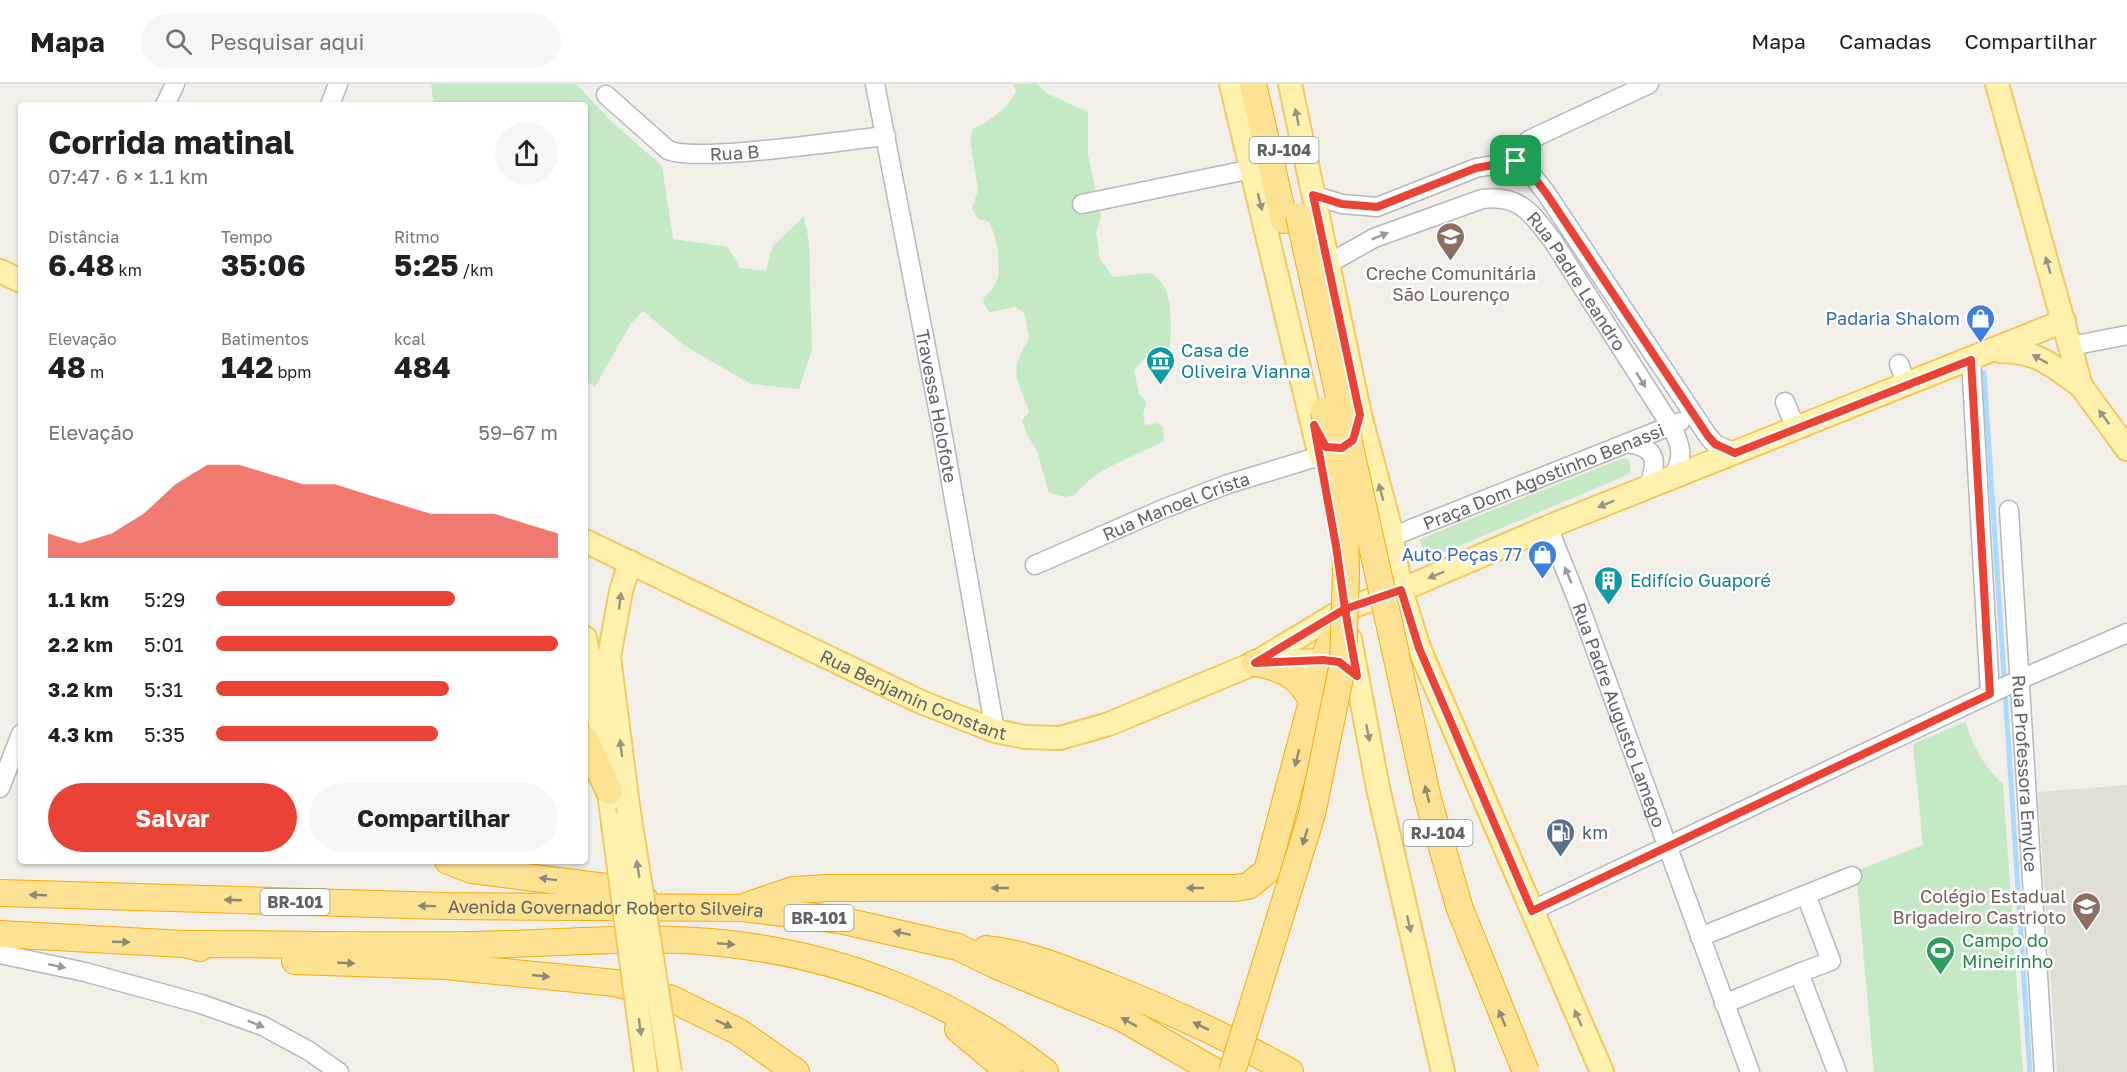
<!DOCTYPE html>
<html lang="pt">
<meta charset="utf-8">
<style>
:root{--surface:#fff;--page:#f6f6f6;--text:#202124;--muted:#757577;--line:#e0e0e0;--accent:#ea4335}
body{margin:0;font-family:"Golos Text",sans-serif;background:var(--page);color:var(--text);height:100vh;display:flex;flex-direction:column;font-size:22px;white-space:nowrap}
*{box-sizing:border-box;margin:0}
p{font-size:20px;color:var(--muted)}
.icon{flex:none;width:33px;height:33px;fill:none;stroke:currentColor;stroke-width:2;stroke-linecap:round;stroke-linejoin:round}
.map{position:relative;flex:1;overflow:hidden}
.sheet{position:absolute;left:18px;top:18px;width:570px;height:762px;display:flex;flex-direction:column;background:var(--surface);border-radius:6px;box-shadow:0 2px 4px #0004}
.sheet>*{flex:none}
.pin{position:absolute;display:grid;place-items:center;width:51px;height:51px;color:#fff;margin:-26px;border-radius:12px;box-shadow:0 3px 9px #0006}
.round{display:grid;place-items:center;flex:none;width:63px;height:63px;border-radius:32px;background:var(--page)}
.head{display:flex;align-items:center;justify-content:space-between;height:102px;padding:0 30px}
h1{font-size:33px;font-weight:700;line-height:45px}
.figures{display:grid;grid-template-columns:repeat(3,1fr);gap:9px;height:102px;padding:6px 30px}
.figures div{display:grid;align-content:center}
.figures b{font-size:30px;font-weight:700}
.figures small{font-size:16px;font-weight:400}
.figures p{font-size:16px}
.chart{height:168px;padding:12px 30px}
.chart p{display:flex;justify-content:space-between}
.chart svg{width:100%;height:108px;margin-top:6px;fill:var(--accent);opacity:.7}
.primary-button{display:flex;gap:12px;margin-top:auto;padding:12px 30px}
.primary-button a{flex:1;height:69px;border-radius:36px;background:var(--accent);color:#fff;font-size:24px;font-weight:700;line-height:69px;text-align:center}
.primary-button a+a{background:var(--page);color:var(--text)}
ul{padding:0 30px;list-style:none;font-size:20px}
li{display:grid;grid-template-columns:96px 72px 1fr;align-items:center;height:45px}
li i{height:15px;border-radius:8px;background:var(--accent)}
header{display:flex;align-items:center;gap:36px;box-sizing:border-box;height:84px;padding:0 30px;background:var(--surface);border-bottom:2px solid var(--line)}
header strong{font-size:28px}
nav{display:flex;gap:33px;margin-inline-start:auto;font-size:21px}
.search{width:420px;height:54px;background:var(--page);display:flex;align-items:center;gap:15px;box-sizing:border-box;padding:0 21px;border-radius:33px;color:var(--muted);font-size:22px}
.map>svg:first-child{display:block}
.education{fill:#e1ded6}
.green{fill:#c5e8c5}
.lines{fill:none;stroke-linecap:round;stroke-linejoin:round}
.stream{stroke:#aadaff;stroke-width:5}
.minor-casing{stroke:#b5b8bc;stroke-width:21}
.major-casing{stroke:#f2c960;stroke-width:26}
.highway-casing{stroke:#f9ab00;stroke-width:28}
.minor{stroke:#fff;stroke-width:18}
.major{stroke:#fff2af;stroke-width:22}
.highway{stroke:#fde293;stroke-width:26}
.major-bridge-casing{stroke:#f2c960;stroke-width:26;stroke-linecap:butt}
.highway-bridge-casing{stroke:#f9ab00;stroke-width:28;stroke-linecap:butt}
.major-bridge{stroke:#fff2af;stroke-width:22}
.highway-bridge{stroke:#fde293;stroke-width:26}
.oneway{fill:#979581}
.oneway2{fill:#979a9d}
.oneway3{fill:#8e8975}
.route-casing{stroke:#fff;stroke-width:12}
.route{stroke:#ea4335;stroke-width:8}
.labels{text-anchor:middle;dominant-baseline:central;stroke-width:5;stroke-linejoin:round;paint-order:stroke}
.shield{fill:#fff;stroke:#8f9295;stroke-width:1.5}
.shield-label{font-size:16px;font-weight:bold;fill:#5f6368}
.street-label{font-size:18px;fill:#5f6368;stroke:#fff}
.education-label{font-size:18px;fill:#785e54;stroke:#fff}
.shop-label{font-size:18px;fill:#366cbe;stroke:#fff;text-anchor:end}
.culture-label{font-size:18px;fill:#0d838f;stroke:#fff;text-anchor:start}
.service-label{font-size:18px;fill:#4e5e75;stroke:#fff;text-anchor:start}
.leisure-label{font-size:18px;fill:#27864d;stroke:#fff;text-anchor:start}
</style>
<header>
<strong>Mapa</strong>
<div class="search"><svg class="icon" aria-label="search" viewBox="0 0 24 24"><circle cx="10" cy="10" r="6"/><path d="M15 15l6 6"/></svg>Pesquisar aqui</div>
<nav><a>Mapa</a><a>Camadas</a><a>Compartilhar</a></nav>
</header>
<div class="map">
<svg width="2127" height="988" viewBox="0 0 2127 988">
<rect width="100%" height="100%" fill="#f1efe8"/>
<!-- education -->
<path class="education" d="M 2127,701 L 2127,988 L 2057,988 L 2038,708 Z"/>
<!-- green -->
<g class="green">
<path d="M 431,0 L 576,0 L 613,39 L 662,82 L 673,155 L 728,163 L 740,184 L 766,187 L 772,163 L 804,132 L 809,158 L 812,266 L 799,305 L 751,300 L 685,262 L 643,227 L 631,239 L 595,303 L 585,296 L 585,21 L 434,21 Z"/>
<path d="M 1013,0 L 1038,0 L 1046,9 L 1088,28 L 1088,71 L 1101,132 L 1096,149 L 1100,175 L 1113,193 L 1151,189 C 1154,192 1159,195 1162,199 C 1173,216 1172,248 1169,267 L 1158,273 L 1147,272 L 1134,286 L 1139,310 L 1147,318 L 1143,330 L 1145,341 L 1157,339 L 1163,343 L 1164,357 C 1134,373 1096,383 1075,411 L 1065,413 L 1049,409 L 1037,366 L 1027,351 L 1022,336 L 1029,328 C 1018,292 1007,290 1029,255 L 1025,230 L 1015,223 L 989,228 L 983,218 C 985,209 990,210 994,203 C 1004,188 997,150 988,137 L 978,135 L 972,125 L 978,106 L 970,56 L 973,45 C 990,36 1008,26 1016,7 Z"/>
<path d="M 1621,375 L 1628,375 L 1631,386 L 1627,391 L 1426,476 L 1420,455 Z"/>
<path d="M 1965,638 C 1974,662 1983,683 2003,700 L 2023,988 L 1874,988 L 1856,787 L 1923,761 L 1913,660 Z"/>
</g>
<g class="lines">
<!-- stream -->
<path class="stream" d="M 1984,288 L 2030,988"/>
<defs>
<g id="minor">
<path id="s1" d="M 875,0 L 939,330 L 995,647"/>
<path id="s2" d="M 606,11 L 668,66 C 696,79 845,56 886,52"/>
<path d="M 165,21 L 175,0"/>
<path d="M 330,21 L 338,0"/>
<path d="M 1516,77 L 1522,64 L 1529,56 L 1649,0"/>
<path d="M 1313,111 L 1342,120 L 1377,123 L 1476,84 L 1516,77 L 1529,87 L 1546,109 L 1708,352 L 1715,360 L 1735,369"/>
<path d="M 1082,120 L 1252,85"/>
<path id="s3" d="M 1328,180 L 1374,154 L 1482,115 C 1520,110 1532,130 1553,157 L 1671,342 C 1682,362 1684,373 1673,393"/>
<path d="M 2071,262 L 2127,251"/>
<path d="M 1971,276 L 1990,610"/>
<path d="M 1899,280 L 1907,301"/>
<path d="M 1785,318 L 1796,345"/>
<path d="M 1627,359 C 1658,363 1658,378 1648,404"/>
<path id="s4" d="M 2009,426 L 2044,988"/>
<path id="s5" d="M 1548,443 L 1577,515 L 1750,988"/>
<path id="s6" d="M 1391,453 L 1680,338"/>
<path id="s7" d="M 1035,481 L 1163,425 L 1228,400 L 1320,372"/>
<path d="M 0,704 L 21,650"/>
<path d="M 1531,827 L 2021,595 L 2127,549"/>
<path d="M 1700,853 L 1852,792"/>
<path d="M 0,870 L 85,888 L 201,920 L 263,942 L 309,967 L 339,988"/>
<path d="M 1799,889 L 1831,877 L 1806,811"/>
<path d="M 1724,920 L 1799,889 L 1837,988"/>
</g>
<g id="major">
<path d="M 1231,0 L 1320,372"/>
<path d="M 1290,0 L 1360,331 L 1389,439 L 1401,506 L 1419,564 L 1602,988"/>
<path d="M 1997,0 L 2081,302 L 2127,365"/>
<path d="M 0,187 L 21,197"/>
<path d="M 2000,267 C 2039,268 2050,280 2081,302"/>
<path id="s8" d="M 585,457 L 921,618 L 995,647 L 1025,653 L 1060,654 L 1109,640 L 1255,579 L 1345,525 L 1401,506 L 1548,443 L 2064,237"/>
<path d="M 585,554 L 595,604 L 613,739"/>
<path d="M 1350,555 L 1378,704 L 1443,988"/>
<path d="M 1262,579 L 1323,576 L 1340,579"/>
<path d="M 628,722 L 609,573 L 621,507 L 630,478"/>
</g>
<g id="highway">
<path d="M 1253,0 L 1284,136"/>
<path d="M 1255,579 C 1283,584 1299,591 1312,617"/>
<path d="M 585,656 L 609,707"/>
<path d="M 448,777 L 472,786 L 606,803 L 644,814"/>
<path id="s9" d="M 0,809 L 444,822 L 742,824 L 840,836 L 958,863 L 995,881 L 1122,934 L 1216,988"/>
<path d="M 746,822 L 793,806 L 828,804 L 1235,804 L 1248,802 L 1267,787 L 1323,576 L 1344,525"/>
<path d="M 0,850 L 184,860 L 200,864"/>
<path d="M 184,860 C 281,860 378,862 475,861 C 559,860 646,850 730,860 C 844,873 955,916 1045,988"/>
<path d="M 986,865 C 1028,869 1069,887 1108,902 C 1171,927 1232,955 1290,988"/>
<path d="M 295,877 L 445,882 L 615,899 L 672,915 L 739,948 L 796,988"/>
<path d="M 958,945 L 1009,988"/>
</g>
</defs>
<!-- minor casing -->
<use href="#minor" class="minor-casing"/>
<!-- major casing -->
<use href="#major" class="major-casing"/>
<!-- highway casing -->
<use href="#highway" class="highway-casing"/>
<!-- minor -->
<use href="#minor" class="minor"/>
<!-- major -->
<use href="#major" class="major"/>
<!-- highway -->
<use href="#highway" class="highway"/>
<defs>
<g id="major-bridge">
<path d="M 628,722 L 670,988"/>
<path d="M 613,739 L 646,988"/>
</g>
<g id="highway-bridge">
<path d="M 1299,132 L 1428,715 L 1460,825 L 1526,988"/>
<path d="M 1232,988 L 1312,730 L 1343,579 L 1346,488 L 1345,447 L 1324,327"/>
</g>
</defs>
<!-- major-bridge casing -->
<use href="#major-bridge" class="major-bridge-casing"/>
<!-- highway-bridge casing -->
<use href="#highway-bridge" class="highway-bridge-casing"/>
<!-- major-bridge -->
<use href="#major-bridge" class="major-bridge"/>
<!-- highway-bridge -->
<use href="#highway-bridge" class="highway-bridge"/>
</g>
<!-- one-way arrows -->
<defs><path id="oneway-solid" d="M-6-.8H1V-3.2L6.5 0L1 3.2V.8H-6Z" transform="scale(1.5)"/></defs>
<g class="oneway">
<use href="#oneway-solid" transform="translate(1297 33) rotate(-101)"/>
<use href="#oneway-solid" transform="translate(1260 118) rotate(76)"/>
<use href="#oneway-solid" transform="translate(2048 181) rotate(-106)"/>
<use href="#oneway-solid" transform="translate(2040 275) rotate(-151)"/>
<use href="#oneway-solid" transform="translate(2104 333) rotate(-127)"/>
<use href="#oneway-solid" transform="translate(1381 408) rotate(-105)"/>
<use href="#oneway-solid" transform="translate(1606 420) rotate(158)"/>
<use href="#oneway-solid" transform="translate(1436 491) rotate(157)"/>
<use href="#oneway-solid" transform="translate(620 517) rotate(-83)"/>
<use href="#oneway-solid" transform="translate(1368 649) rotate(79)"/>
<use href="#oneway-solid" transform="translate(621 664) rotate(-97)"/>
<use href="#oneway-solid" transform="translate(638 785) rotate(-99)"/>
<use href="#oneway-solid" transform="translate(1409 840) rotate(77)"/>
<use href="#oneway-solid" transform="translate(1578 934) rotate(-114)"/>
<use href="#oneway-solid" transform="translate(640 943) rotate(82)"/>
</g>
<g class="oneway2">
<use href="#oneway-solid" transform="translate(1380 152) rotate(-22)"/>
<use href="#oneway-solid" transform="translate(1641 296) rotate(58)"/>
<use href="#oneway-solid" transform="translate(1568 491) rotate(-113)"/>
<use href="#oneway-solid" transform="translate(57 882) rotate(12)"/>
<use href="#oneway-solid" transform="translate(256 940) rotate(22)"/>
</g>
<g class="oneway3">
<use href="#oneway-solid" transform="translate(1297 674) rotate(104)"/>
<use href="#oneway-solid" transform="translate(1427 710) rotate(-104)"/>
<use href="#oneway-solid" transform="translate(1305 753) rotate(107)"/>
<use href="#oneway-solid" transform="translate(548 795) rotate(-173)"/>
<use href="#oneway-solid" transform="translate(1000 804) rotate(180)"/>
<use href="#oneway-solid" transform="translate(1195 804) rotate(-180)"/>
<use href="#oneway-solid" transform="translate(38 811) rotate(-178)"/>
<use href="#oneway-solid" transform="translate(233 816) rotate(-178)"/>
<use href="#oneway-solid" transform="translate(427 822) rotate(-179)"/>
<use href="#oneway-solid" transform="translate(902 849) rotate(-168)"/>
<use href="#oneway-solid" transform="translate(121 858) rotate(2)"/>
<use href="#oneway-solid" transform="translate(726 860) rotate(5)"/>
<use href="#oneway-solid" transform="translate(346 879) rotate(3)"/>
<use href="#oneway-solid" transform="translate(541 892) rotate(6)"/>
<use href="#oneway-solid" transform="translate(1502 934) rotate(-113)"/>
<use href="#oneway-solid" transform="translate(1129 938) rotate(-151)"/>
<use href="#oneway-solid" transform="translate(724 940) rotate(25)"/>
<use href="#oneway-solid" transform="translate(1201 942) rotate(-154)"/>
</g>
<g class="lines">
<defs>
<path id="route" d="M 1516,77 L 1476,84 L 1377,123 L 1342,120 L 1313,111 L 1360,331 L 1353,356 L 1342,364 L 1326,363 L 1314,341 L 1336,462 L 1345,525 L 1255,579 L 1323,576 L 1339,578 L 1357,592 L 1345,525 L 1401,506 L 1419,564 L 1532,827 L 1990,610 L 1971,276 L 1735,369 L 1715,360 L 1708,352 L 1546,109 L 1529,87 L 1516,77"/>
</defs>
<!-- route casing -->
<use href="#route" class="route-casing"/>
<!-- route -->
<use href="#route" class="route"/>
</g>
<!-- icons -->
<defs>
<symbol id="school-pin" viewBox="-11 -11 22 30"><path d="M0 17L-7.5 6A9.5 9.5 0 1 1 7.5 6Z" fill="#8d6e63" stroke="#fff"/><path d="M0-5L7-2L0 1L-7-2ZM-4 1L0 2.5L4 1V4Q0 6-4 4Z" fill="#fff"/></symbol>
<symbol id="shop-pin" viewBox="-11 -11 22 30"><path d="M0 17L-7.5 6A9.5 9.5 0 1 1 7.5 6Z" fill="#3f7fe0" stroke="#fff"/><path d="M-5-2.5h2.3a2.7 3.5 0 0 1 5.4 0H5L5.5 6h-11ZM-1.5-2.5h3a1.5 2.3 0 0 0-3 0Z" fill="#fff"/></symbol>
<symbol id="museum-pin" viewBox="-11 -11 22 30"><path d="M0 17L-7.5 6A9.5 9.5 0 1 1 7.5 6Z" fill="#0f9aa8" stroke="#fff"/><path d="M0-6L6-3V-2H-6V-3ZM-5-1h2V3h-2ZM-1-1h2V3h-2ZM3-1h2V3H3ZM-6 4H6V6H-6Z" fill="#fff"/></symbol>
<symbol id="building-pin" viewBox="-11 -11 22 30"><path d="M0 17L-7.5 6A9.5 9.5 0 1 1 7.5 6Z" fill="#0f9aa8" stroke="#fff"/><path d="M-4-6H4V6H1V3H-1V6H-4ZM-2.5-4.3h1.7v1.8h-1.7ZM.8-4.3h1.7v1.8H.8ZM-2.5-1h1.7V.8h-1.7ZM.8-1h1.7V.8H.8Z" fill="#fff"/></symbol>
<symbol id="fuel-pin" viewBox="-11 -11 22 30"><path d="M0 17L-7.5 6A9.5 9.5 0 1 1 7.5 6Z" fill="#5c6f8a" stroke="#fff"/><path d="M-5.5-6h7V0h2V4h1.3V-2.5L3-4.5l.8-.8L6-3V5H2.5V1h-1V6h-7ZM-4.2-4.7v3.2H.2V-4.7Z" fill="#fff"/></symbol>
<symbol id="stadium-pin" viewBox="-11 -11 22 30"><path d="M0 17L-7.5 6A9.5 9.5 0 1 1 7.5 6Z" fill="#2e9e5b" stroke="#fff"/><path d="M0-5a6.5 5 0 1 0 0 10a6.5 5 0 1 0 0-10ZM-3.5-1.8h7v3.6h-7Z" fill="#fff"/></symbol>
</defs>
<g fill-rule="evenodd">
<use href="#school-pin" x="1434" y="136" width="33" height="45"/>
<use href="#shop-pin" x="1964" y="218" width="33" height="45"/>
<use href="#museum-pin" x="1144" y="260" width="33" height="45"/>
<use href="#shop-pin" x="1526" y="454" width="33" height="45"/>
<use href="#building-pin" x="1592" y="480" width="33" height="45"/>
<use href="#fuel-pin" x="1544" y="732" width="33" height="45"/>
<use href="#school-pin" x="2070" y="806" width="33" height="45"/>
<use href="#stadium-pin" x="1924" y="850" width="33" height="45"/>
</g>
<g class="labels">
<!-- shield labels -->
<g class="shield">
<rect x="1249.5" y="53" width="69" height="26" rx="4.5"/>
<rect x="1403.5" y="736" width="69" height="26" rx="4.5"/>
<rect x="260.5" y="805" width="69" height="26" rx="4.5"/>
<rect x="784.5" y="821" width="69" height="26" rx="4.5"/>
</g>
<g class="shield-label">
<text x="1284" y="66">RJ-104</text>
<text x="1438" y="749">RJ-104</text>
<text x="295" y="818">BR-101</text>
<text x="819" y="834">BR-101</text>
</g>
<!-- street labels -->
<g class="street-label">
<text stroke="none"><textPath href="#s2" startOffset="150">Rua B</textPath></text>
<text stroke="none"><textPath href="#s3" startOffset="302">Rua Padre Leandro</textPath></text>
<text stroke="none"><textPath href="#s1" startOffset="328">Travessa Holofote</textPath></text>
<text stroke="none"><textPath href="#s6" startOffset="164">Praça Dom Agostinho Benassi</textPath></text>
<text stroke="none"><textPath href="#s7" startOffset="153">Rua Manoel Crista</textPath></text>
<text stroke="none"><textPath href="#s8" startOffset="363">Rua Benjamin Constant</textPath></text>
<text stroke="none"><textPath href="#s5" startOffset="201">Rua Padre Augusto Lamego</textPath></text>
<text stroke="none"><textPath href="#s4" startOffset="264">Rua Professora Emylce</textPath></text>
<text stroke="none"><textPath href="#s9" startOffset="606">Avenida Governador Roberto Silveira</textPath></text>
</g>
<!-- education labels -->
<g class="education-label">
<text x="1451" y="189">Creche Comunitária<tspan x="1451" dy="21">São Lourenço</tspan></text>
<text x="2066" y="812" text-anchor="end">Colégio Estadual<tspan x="2066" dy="21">Brigadeiro Castrioto</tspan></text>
</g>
<!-- shop labels -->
<g class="shop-label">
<text x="1960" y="234">Padaria Shalom</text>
<text x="1522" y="470">Auto Peças 77</text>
</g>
<!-- culture labels -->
<g class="culture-label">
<text x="1181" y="266">Casa de<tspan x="1181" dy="21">Oliveira Vianna</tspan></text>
<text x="1630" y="496">Edifício Guaporé</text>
</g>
<!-- service labels -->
<g class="service-label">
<text x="1582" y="748">km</text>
</g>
<!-- leisure labels -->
<g class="leisure-label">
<text x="1962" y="856">Campo do<tspan x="1962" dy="21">Mineirinho</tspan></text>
</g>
</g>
</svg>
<div class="pin" style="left:1516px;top:77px;background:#1e9e55"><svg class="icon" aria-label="arrive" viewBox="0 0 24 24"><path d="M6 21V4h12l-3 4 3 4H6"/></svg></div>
<section class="sheet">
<div class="head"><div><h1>Corrida matinal</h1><p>07:47 · 6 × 1.1 km</p></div><a class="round"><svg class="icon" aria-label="share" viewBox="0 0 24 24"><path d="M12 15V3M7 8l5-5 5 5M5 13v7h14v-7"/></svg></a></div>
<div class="figures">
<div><p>Distância</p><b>6.48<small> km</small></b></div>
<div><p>Tempo</p><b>35:06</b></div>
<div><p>Ritmo</p><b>5:25<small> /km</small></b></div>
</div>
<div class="figures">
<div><p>Elevação</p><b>48<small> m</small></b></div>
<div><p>Batimentos</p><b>142<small> bpm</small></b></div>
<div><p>kcal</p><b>484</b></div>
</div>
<div class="chart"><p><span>Elevação</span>59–67 m</p>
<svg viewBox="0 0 160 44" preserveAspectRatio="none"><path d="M0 44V34L10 38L20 34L30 26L40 14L50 6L60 6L70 10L80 14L90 14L100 18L110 22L120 26L130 26L140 26L150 30L160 34V44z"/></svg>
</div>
<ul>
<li><b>1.1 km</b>5:29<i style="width:70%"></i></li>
<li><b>2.2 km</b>5:01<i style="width:100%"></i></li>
<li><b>3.2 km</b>5:31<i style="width:68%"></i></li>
<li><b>4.3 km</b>5:35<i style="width:65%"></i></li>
</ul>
<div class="primary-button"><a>Salvar</a><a>Compartilhar</a></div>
</section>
</div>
